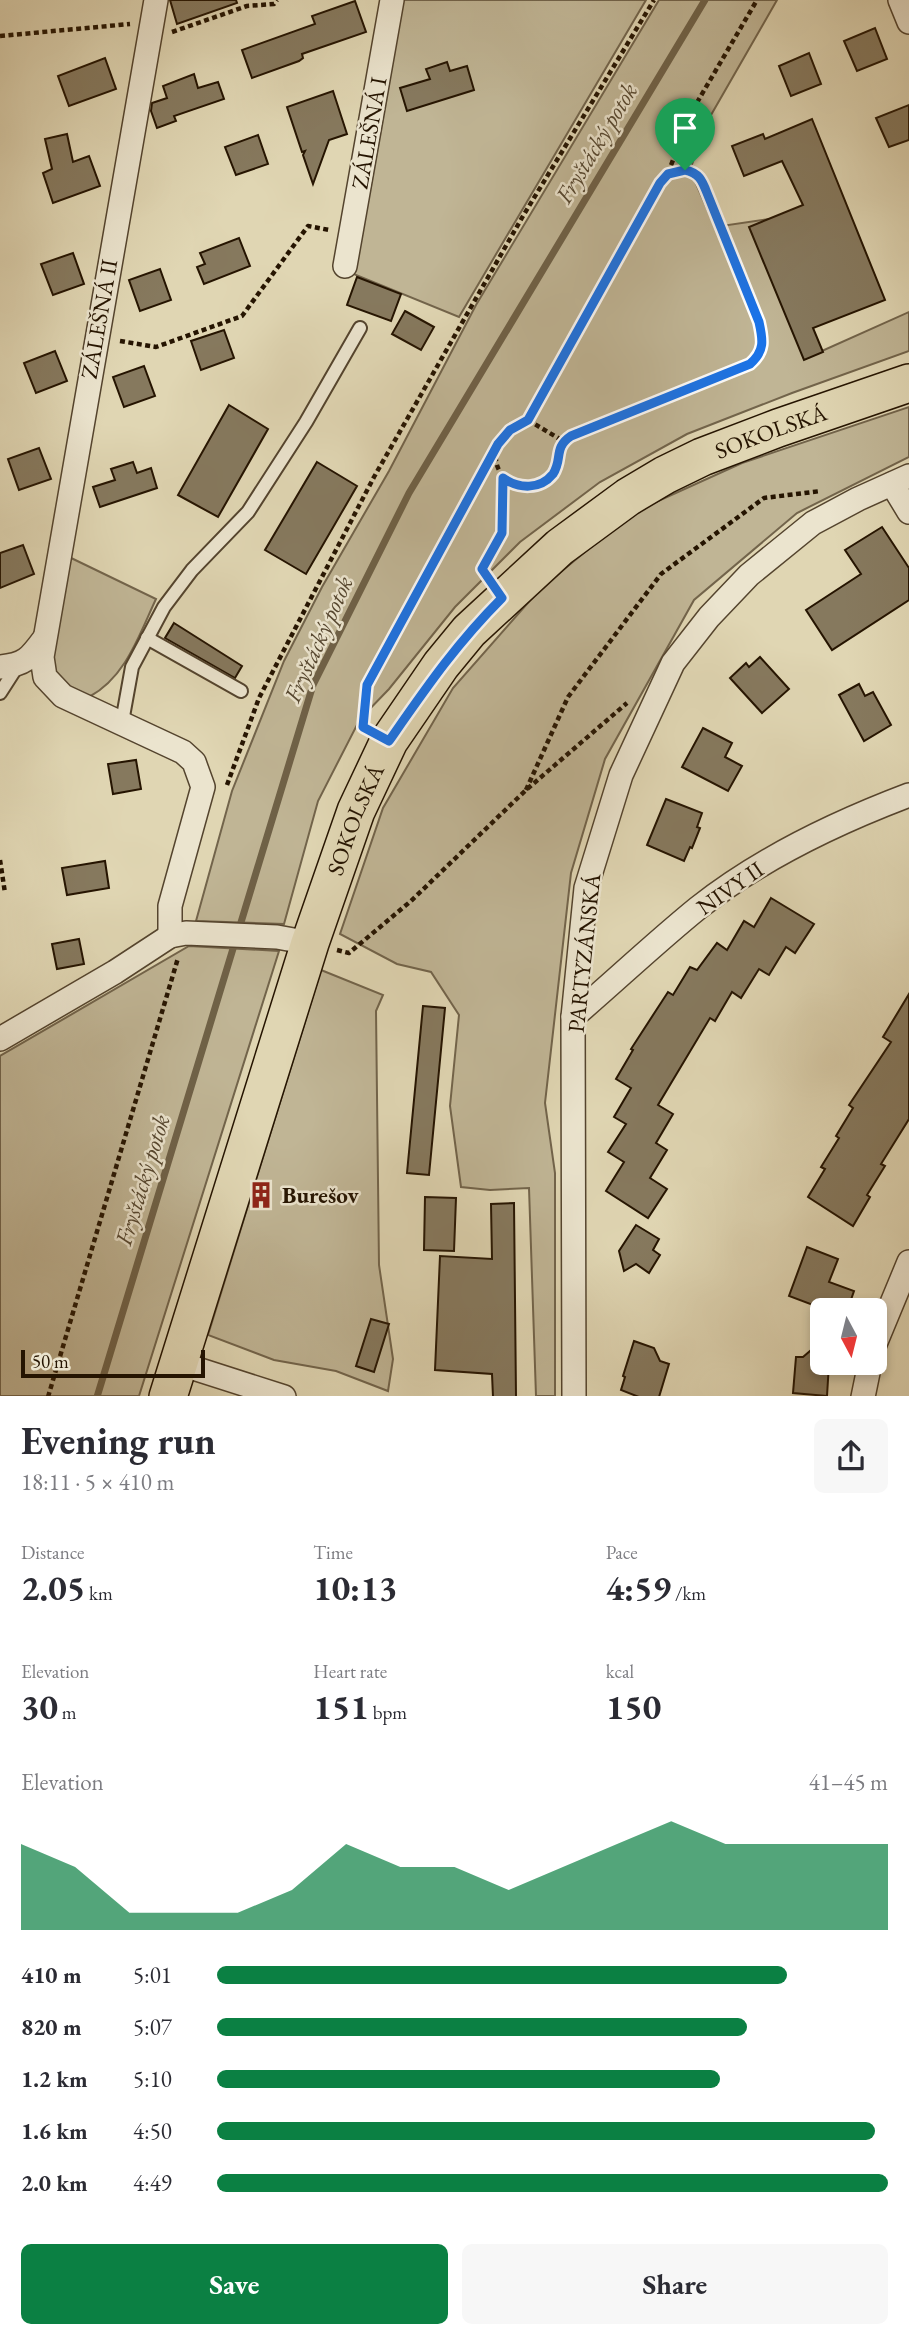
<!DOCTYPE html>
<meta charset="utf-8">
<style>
:root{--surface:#fff;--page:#f7f7f7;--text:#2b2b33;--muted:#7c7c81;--accent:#0b8043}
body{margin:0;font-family:"EB Garamond",serif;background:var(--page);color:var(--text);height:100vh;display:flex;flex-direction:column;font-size:26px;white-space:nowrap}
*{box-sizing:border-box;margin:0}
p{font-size:23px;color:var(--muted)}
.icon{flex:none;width:38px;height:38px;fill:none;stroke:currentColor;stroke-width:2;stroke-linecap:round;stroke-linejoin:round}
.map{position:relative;height:1396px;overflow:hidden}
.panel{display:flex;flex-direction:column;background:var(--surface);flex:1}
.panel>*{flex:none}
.needle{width:46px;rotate:173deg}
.controls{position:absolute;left:810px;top:1298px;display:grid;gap:14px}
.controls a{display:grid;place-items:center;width:77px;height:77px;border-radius:10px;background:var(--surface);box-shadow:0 4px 10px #0003;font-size:35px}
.scale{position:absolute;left:21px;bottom:18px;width:184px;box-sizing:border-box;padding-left:7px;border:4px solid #251401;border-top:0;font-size:19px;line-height:24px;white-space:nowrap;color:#251401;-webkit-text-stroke:5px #ebe4ce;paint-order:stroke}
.pin{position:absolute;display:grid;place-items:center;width:60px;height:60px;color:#fff;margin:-72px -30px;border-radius:50% 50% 50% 0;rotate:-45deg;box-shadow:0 0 7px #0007}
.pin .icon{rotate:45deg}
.round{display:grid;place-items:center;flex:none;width:74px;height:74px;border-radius:10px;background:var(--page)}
.overview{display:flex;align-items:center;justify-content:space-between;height:119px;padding:0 21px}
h1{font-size:38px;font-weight:700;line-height:52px}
.figures{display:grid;grid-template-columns:repeat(3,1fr);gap:10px;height:119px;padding:7px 21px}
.figures div{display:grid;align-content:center}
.figures b{font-size:35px;font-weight:700}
.figures small{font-size:19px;font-weight:400}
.figures p{font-size:19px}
.chart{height:196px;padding:14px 21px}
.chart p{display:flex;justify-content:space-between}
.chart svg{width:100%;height:126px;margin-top:7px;fill:var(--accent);opacity:.7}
.action{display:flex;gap:14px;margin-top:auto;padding:14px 21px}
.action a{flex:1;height:80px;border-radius:10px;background:var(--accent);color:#fff;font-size:28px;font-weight:700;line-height:80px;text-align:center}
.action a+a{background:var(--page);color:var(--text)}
ul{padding:0 21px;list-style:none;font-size:23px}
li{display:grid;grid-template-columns:112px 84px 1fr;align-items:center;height:52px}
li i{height:18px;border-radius:9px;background:var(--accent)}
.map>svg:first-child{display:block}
.green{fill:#c0b595;stroke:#72644b;stroke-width:2}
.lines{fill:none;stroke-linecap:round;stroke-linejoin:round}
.stream{stroke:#6f6147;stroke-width:7}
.building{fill:#86795e;stroke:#251401;stroke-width:2}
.service-casing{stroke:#54442e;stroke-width:16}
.minor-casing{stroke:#54442e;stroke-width:26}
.primary-casing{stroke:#251401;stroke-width:40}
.path{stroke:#251401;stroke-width:4.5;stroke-dasharray:5 3.5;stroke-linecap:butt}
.service{stroke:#ebe4ce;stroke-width:12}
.minor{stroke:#ebe4ce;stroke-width:23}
.primary{stroke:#e0d6b3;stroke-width:37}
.route-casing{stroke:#fff;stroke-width:14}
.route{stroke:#1a73e8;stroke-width:9}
.labels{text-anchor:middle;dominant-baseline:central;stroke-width:5;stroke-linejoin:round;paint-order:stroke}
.street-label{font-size:23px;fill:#251401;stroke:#ebe4ce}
.poi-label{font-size:23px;font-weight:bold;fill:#251401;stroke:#ebe4ce;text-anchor:start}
.water-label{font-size:24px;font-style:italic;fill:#564730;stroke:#ebe4ce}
</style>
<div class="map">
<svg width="909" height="1397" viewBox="0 0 909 1397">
<rect width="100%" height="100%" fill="#e0d6b3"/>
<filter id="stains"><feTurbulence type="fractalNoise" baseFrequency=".00286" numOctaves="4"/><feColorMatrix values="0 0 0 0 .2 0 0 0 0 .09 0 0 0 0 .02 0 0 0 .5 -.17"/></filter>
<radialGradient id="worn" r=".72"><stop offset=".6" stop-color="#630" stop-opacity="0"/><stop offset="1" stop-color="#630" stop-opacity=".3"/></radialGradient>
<!-- green -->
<g class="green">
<path d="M 399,0 L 646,0 L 459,317 L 351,273 Z"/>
<path d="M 659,0 L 777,0 L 707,122 L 690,170 L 715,227 L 769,219 L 804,359 L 909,312 L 909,351 L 792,393 L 687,434 L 600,482 L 520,542 L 455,607 L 389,689 L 360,719 L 318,801 L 284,924 L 196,921 L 232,791 L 284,661 L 322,587 L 389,471 L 476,305 Z"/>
<path d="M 909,407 L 909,457 L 797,513 L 694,600 L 605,759 L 571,873 L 545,1103 L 555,1173 L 555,1396 L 536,1396 L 529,1188 L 490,1190 L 461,1187 L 450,1106 L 459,1015 L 431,972 L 397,964 L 340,934 L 383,808 L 453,688 L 541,588 L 634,512 L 742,463 Z"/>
<path d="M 67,556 L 156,599 C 139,635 126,677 89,697 L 57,681 L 49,652 Z"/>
<path d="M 189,946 L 279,951 L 139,1396 L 0,1396 L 0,1056 Z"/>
<path d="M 321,970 L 383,995 L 376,1011 L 379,1265 L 393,1359 L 388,1391 L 336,1371 L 274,1360 L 208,1335 Z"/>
</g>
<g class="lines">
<!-- stream -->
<path class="stream" d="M 97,1397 L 313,685 L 409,493 L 705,0"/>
</g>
<!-- building -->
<g class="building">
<path d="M 170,0 L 236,0 L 237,3 L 177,24 Z"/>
<path d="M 355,1 L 366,32 L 302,54 L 303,58 L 299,61 L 252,78 L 242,50 L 315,24 L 312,16 Z"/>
<path d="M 875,28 L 887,59 L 857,71 L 844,41 Z"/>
<path d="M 809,53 L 821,84 L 791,96 L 779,66 Z"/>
<path d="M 105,58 L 116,89 L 69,106 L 58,76 Z"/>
<path d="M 447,62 L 450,71 L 467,66 L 474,90 L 407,111 L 400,88 L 430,79 L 426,69 Z"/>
<path d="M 194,74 L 198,88 L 218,82 L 224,99 L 174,116 L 176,121 L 157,128 L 151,111 L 152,103 L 167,98 L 163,86 Z"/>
<path d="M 333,91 L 347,134 L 329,140 L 313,184 L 303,155 L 305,151 L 302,152 L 287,107 Z"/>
<path d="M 909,105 L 909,140 L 889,147 L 876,118 Z"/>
<path d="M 812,119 L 885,300 L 813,328 L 823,352 L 804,360 L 749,227 L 803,205 L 782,161 L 744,176 L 732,146 L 763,134 L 765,139 Z"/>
<path d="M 67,134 L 73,162 L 89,156 L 100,186 L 53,203 L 43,173 L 52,169 L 45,139 Z"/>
<path d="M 258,135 L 268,164 L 236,175 L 225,147 Z"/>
<path d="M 239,238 L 250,266 L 204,284 L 197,267 L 205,264 L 200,253 Z"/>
<path d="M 73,253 L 84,284 L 53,295 L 41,264 Z"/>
<path d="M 160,269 L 171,300 L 140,311 L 129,280 Z"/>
<path d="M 357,277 L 401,294 L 391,321 L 347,305 Z"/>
<path d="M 405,311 L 434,327 L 421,350 L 392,334 Z"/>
<path d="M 224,330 L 234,358 L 201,370 L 191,341 Z"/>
<path d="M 55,351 L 67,381 L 36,393 L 24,363 Z"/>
<path d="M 144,366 L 155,396 L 124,407 L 113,377 Z"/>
<path d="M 229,405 L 268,429 L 218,517 L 178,495 Z"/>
<path d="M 39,448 L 51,479 L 19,490 L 8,459 Z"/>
<path d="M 133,462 L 137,473 L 151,468 L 157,488 L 100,507 L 93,487 L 115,480 L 111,469 Z"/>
<path d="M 317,462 L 357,486 L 306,574 L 265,550 Z"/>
<path d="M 882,527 L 909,568 L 909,600 L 832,650 L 806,610 L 861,574 L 845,550 Z"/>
<path d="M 23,545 L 34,574 L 0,588 L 0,553 Z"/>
<path d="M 174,623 L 242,666 L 235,678 L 165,638 Z"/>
<path d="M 760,657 L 789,689 L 762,713 L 730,678 L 746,663 L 749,667 Z"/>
<path d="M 859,684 L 865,696 L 873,692 L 891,725 L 864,741 L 839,695 Z"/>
<path d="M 703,728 L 732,743 L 725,757 L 742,766 L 728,791 L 682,767 Z"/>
<path d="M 136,760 L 141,789 L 113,794 L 108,764 Z"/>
<path d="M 666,799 L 702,813 L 697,827 L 700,828 L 692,848 L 690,847 L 684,861 L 647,845 Z"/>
<path d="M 105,861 L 109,888 L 67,895 L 62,868 Z"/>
<path d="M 771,898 L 814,924 L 795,953 L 786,947 L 769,975 L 759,969 L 741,998 L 732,992 L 715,1021 L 710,1018 L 658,1105 L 673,1114 L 656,1143 L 667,1150 L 650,1178 L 667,1189 L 648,1218 L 606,1191 L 624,1162 L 608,1152 L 626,1124 L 614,1117 L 631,1088 L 616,1079 L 633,1050 L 631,1049 L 668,992 L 673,995 L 690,967 L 697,970 L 717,943 L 727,950 L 744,921 L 754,927 Z"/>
<path d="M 79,939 L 84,964 L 57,969 L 52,944 Z"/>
<path d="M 909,994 L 909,1119 L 881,1164 L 885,1166 L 867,1195 L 870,1197 L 853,1226 L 808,1197 L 825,1169 L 821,1167 L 839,1138 L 836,1136 L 853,1108 L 849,1105 L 891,1042 L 883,1037 Z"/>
<path d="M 423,1006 L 445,1008 L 429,1175 L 407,1173 Z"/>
<path d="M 425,1197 L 456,1198 L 454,1251 L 424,1250 Z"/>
<path d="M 514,1203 L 516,1397 L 493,1397 L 492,1374 L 435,1370 L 440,1256 L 492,1259 L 491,1204 Z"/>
<path d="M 636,1225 L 659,1239 L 653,1250 L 660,1255 L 649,1273 L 636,1264 L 624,1271 L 619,1251 Z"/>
<path d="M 807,1247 L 838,1259 L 829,1282 L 854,1291 L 847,1311 L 829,1311 L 789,1296 Z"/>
<path d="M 371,1319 L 389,1324 L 374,1372 L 356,1366 Z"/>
<path d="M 634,1341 L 654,1348 L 660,1361 L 669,1364 L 659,1397 L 639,1397 L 621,1390 L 625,1377 L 623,1376 Z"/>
<path d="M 810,1351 L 816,1359 L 822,1359 L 822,1363 L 829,1363 L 827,1396 L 793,1393 L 796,1357 L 803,1357 Z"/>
</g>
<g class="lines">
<defs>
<g id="service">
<path d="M 147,638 L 241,691"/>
<path d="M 0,693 L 18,665"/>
<path d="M 122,722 L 132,667 L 164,607 L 192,570 L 248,512 L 306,422 L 360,328"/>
</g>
<g id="minor">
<path d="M 156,0 L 42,657 L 45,677 L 63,696 L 183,752 L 194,762 L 203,787 L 170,906 L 170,936"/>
<path d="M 900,0 L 909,22"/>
<path d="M 345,266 L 392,0"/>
<path d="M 892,484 L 909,512"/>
<path d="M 0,667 C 25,665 30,658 44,639"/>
<path d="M 573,1017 C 615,981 655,943 698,908 C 761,858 835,823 909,795"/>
<path d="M 0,1039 L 115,972 L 170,936 L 186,933 L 277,937 L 310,943"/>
<path d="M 875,1344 L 909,1262"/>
<path d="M 178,1363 L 284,1397"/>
<path d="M 574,1397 L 573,1017 L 586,888 L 621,775 L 673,663 L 709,617 L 749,575 L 813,523 L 858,499 L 909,476"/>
<path d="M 863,1397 L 870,1363"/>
</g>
<g id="primary">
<path id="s1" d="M 168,1397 L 310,943 L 356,811 L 389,741 L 441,665 L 469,631 L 560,547 L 628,497 L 665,475 L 702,457 L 778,428 L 909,383"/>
</g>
</defs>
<!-- service casing -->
<use href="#service" class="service-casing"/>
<!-- minor casing -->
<use href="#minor" class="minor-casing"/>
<!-- primary casing -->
<use href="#primary" class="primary-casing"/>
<!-- path -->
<g class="path">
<path d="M 172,32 L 247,6 L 274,4 L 277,0"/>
<path d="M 0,36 L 130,24"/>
<path d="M 685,170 C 699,173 702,180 707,193 L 759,322 C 763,340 765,351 750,364 L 571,436 C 552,449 563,472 541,483 C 515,496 486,471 499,443 C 504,432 517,426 528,420 L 660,183 L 668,175 Z"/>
<path d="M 668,173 L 692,111 L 757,0"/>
<path d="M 120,341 L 156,347 L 242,316 L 308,226 L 329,230"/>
<path d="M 528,420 L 563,441"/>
<path d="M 487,576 L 482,569 L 502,533 L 503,479"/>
<path d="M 364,724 L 367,685 L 496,447"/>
<path d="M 227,785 L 259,698 L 374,477 L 523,216 L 654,0"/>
<path d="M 526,790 L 568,697 L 661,574 L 764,498 L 821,491"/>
<path d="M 0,860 L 5,893"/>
<path d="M 337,950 L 349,953 L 411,901 L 526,790 L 627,703"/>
<path d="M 48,1397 L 178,958"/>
</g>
<!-- service -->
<use href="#service" class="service"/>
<!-- minor -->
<use href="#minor" class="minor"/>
<!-- primary -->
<use href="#primary" class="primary"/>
</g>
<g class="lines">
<defs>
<path id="route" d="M 685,170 C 699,173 702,180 707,193 L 759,322 C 763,340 765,351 750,364 L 571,436 C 553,448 563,459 553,474 C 540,490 519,489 503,478 L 502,533 L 482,569 L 502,598 C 456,644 426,688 389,741 L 363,727 L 367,685 L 498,444 L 510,430 L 528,420 L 660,183 L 668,174 Z"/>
</defs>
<!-- route casing -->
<use href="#route" class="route-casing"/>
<!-- route -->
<use href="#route" class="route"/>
</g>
<!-- icons -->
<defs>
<symbol id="building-bare" viewBox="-9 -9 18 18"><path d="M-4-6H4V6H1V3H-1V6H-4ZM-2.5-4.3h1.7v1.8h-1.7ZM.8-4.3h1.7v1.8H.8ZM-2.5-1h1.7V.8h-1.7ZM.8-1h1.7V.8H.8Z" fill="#8f2418" stroke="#ebe4ce" stroke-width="2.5" paint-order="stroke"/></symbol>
</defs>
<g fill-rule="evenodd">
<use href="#building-bare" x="242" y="1176" width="38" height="38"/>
</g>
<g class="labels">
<!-- street labels -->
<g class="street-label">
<text transform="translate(369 133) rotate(-80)">ZÁLEŠNÁ I</text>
<text transform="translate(99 319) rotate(-80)">ZÁLEŠNÁ II</text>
<text stroke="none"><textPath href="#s1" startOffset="1195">SOKOLSKÁ</textPath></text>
<text stroke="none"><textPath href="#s1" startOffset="607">SOKOLSKÁ</textPath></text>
<text transform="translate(730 888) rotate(-35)">NIVY II</text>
<text transform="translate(584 953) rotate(-84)">PARTYZÁNSKÁ</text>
</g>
<!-- poi labels -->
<g class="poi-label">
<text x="282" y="1195">Burešov</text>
</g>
<!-- water labels -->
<g class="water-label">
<text transform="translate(596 143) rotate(-59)">Fryštácký potok</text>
<text transform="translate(318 639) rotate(-66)">Fryštácký potok</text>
<text transform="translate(142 1180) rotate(-73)">Fryštácký potok</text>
</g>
</g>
<rect width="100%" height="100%" filter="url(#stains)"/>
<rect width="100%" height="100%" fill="url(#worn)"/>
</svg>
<div class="controls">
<a><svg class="needle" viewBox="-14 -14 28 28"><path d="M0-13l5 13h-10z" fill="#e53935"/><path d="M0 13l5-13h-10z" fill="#7c7c81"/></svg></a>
</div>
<div class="scale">50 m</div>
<div class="pin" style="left:685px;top:170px;background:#1e9e55"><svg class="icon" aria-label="arrive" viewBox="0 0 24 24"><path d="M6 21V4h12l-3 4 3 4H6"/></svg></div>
</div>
<section class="panel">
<div class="overview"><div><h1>Evening run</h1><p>18:11 · 5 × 410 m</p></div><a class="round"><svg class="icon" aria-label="share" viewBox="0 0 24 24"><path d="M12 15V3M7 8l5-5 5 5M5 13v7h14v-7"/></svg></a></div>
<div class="figures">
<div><p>Distance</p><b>2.05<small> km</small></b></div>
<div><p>Time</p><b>10:13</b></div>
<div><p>Pace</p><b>4:59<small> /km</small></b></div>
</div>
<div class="figures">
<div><p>Elevation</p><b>30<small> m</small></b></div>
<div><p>Heart rate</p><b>151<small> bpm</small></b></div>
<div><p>kcal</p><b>150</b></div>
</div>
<div class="chart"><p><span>Elevation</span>41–45 m</p>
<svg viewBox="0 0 160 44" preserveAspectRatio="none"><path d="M0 44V14L10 22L20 38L30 38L40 38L50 30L60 14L70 22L80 22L90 30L100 22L110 14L120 6L130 14L140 14L150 14L160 14V44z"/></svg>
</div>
<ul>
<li><b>410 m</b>5:01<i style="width:85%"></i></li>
<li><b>820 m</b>5:07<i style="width:79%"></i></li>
<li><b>1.2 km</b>5:10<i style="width:75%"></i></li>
<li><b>1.6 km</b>4:50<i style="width:98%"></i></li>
<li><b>2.0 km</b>4:49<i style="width:100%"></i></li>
</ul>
<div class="action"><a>Save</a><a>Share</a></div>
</section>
